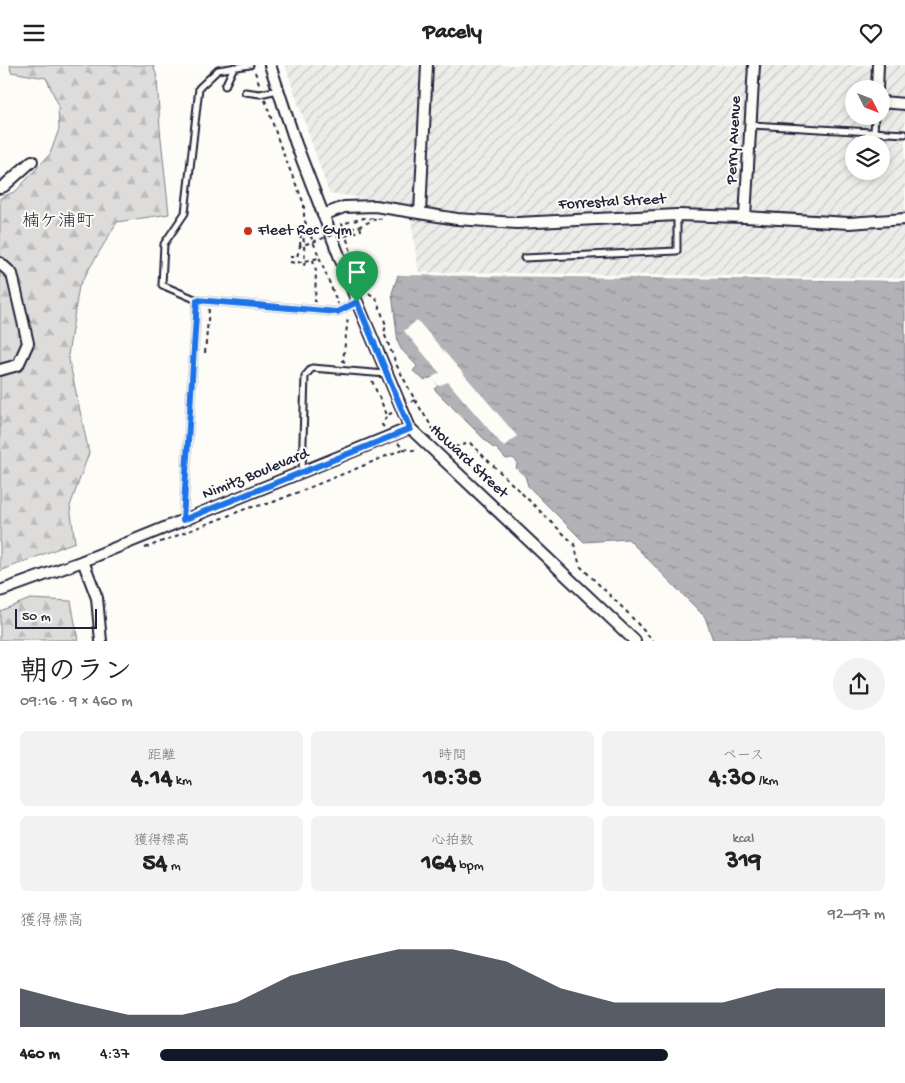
<!DOCTYPE html>
<html lang="ja">
<meta charset="utf-8">
<style>
:root{--surface:#fff;--page:#f2f2f2;--text:#222;--muted:#767676;--accent:#111827}
body{margin:0;font-family:"Gochi Hand","Klee One",sans-serif;background:var(--page);color:var(--text);height:100vh;display:flex;flex-direction:column;font-size:19px;white-space:nowrap}
*{box-sizing:border-box;margin:0}
p{font-size:16px;color:var(--muted)}
.icon{flex:none;width:28px;height:28px;fill:none;stroke:currentColor;stroke-width:2;stroke-linecap:round;stroke-linejoin:round}
.map{position:relative;height:576px;overflow:hidden}
.drawer{display:flex;flex-direction:column;background:var(--surface);flex:1}
.drawer>*{flex:none}
.needle{width:32px;rotate:132deg}
.buttons{position:absolute;left:845px;top:15px;display:grid;gap:10px}
.buttons a{display:grid;place-items:center;width:45px;height:45px;border-radius:50%;background:var(--surface);box-shadow:0 2px 8px #0003;font-size:25px}
.scale{position:absolute;left:15px;bottom:12px;width:82px;box-sizing:border-box;padding-left:5px;border:2px solid #22223b;border-top:0;font-size:14px;line-height:18px;white-space:nowrap;color:#22223b;-webkit-text-stroke:4px #fdfcf7;paint-order:stroke}
.pin{position:absolute;display:grid;place-items:center;width:42px;height:42px;color:#fff;margin:-51px -21px;border-radius:50% 50% 50% 0;rotate:-45deg;box-shadow:0 0 5px #0007}
.pin .icon{rotate:45deg}
.round{display:grid;place-items:center;flex:none;width:52px;height:52px;border-radius:26px;background:var(--page)}
.head{display:flex;align-items:center;justify-content:space-between;height:85px;padding:0 20px}
h1{font-size:28px;font-weight:800;line-height:38px}
.stats{display:grid;grid-template-columns:repeat(3,1fr);gap:8px;height:85px;padding:5px 20px}
.stats div{display:grid;align-content:center;border-radius:8px;background:var(--page);text-align:center}
.stats b{font-size:25px;font-weight:800}
.stats small{font-size:14px;font-weight:400}
.stats p{font-size:14px}
.chart{height:140px;padding:10px 20px}
.chart p{display:flex;justify-content:space-between}
.chart svg{width:100%;height:90px;margin-top:5px;fill:var(--accent);opacity:.7}
ul{padding:0 20px;list-style:none;font-size:16px}
li{display:grid;grid-template-columns:80px 60px 1fr;align-items:center;height:38px}
li i{height:12px;border-radius:6px;background:var(--accent)}
header{display:flex;justify-content:space-between;align-items:center;height:65px;padding:0 20px;background:var(--surface);font-size:22px;font-weight:800}
.map>svg:first-child{display:block}
.industrial{fill:url(#industrial-furrows);fill-rule:evenodd}
.forest{fill:url(#forest-firs);stroke:#807f8b}
.water{fill:url(#water-ripples);stroke:#787885}
.pier{fill:#fdfcf7}
.lines{fill:none;stroke-linecap:round;stroke-linejoin:round}
.service-casing{stroke:#22223b;stroke-width:9}
.minor-casing{stroke:#22223b;stroke-width:14}
.path{stroke:#22223b;stroke-width:2;stroke-dasharray:4 4;stroke-linecap:butt}
.service{stroke:#fdfcf7;stroke-width:5}
.minor{stroke:#fdfcf7;stroke-width:10}
.path-bridge{stroke:#22223b;stroke-width:2;stroke-dasharray:4 4;stroke-linecap:butt}
.route-casing{stroke:#fff;stroke-width:10}
.route{stroke:#1a73e8;stroke-width:6}
.poi-dot{fill:#c8321e;stroke:#fdfcf7;stroke-width:2}
.labels{text-anchor:middle;dominant-baseline:central;stroke-width:4;stroke-linejoin:round;paint-order:stroke}
.street-label{font-size:16px;fill:#22223b;stroke:#fdfcf7}
.poi-label{font-size:16px;fill:#22223b;stroke:#fdfcf7;text-anchor:start}
.neighbourhood-label{font-size:18px;fill:#22223b;stroke:#fdfcf7}
</style>
<header><svg class="icon" aria-label="menu" viewBox="0 0 24 24"><path d="M4 6h16M4 12h16M4 18h16"/></svg>Pacely<svg class="icon" aria-label="heart" viewBox="0 0 24 24"><path d="M12 20l-8-8c-3-5 5-10 8-4 3-6 11-1 8 4z"/></svg></header>
<div class="map">
<svg width="905" height="576" viewBox="0 0 905 576">
<defs>
<pattern id="industrial-furrows" width="10" height="10" patternUnits="userSpaceOnUse" patternTransform="scale(1.25)"><rect width="10" height="10" fill="#ecece9"/><path d="M-1 1l2-2M0 10L10 0M9 11l2-2" fill="none" stroke="#cacac9"/></pattern>
<pattern id="forest-firs" width="22" height="20" patternUnits="userSpaceOnUse" patternTransform="scale(1.25)"><rect width="22" height="20" fill="#dddcdb"/><path d="M5 1l3.5 6h-7zM16 11l3.5 6h-7z" fill="#bdbcbd"/></pattern>
<pattern id="water-ripples" width="26" height="14" patternUnits="userSpaceOnUse" patternTransform="scale(1.25)"><rect width="26" height="14" fill="#b2b2b7"/><path d="M2 4q2-2 4 0t4 0M15 11q2-2 4 0t4 0" fill="none" stroke="#909096"/></pattern>
</defs>
<rect width="100%" height="100%" fill="#fdfcf7"/>
<filter id="ink" filterUnits="userSpaceOnUse"><feTurbulence type="fractalNoise" baseFrequency=".02" numOctaves="2"/><feDisplacementMap in="SourceGraphic" scale="10" xChannelSelector="R" yChannelSelector="G"/><feConvolveMatrix kernelMatrix="1 2 1 2 8 2 1 2 1" color-interpolation-filters="sRGB"/></filter>
<g filter="url(#ink)">
<!-- industrial -->
<path class="industrial" d="M 285,0 L 905,0 L 905,215 L 419,209 L 409,140 L 329,128 ZM 854,24 L 881,24 L 881,51 L 854,51 ZM 854,79 L 881,79 L 881,106 L 854,106 Z"/>
<!-- forest -->
<g class="forest">
<path d="M 10,0 L 153,0 L 157,12 L 160,64 L 169,149 L 117,157 L 79,221 L 68,290 L 89,388 L 70,441 L 75,477 L 0,506 L 0,133 L 16,126 L 50,89 L 59,64 L 58,39 L 46,13 L 11,7 Z"/>
<path d="M 30,534 L 71,536 L 78,575 L 0,575 L 0,546 Z"/>
</g>
<!-- water -->
<path class="water" d="M 419,209 L 905,216 L 905,575 L 713,575 L 705,552 L 628,474 L 584,477 L 528,421 L 525,411 L 516,403 L 517,400 L 516,395 L 512,393 L 506,394 L 497,384 L 492,382 L 434,324 L 438,321 L 433,312 L 424,315 L 413,306 L 417,301 L 401,284 L 398,278 L 392,228 L 398,210 Z"/>
<!-- pier -->
<g class="pier">
<path d="M 419,207 L 905,213 L 905,216 L 398,210 L 400,208 Z"/>
<path d="M 417,255 L 517,371 L 504,382 L 448,317 L 438,321 L 432,312 L 440,308 L 404,266 Z"/>
</g>
<g class="lines">
<defs>
<g id="service">
<path d="M 250,0 L 218,5 L 199,23 L 185,148 L 164,179 L 162,220 L 197,235 L 337,247 L 357,237"/>
<path d="M 225,21 L 234,2"/>
<path d="M 245,27 L 260,29 L 278,25"/>
<path d="M 751,60 L 905,69"/>
<path d="M 874,67 L 875,51"/>
<path d="M 524,193 L 677,186 L 677,150"/>
<path d="M 302,407 L 305,311 L 312,303 L 386,309"/>
<path d="M 183,455 L 197,235"/>
</g>
<g id="minor">
<path d="M 270,0 L 296,79 L 357,237 L 410,363 L 635,576"/>
<path d="M 877,24 L 878,0"/>
<path d="M 881,37 L 905,39"/>
<path d="M 0,123 L 4,121 L 32,96"/>
<path d="M 420,148 L 427,0"/>
<path d="M 323,150 L 344,142 L 375,141 L 457,154 L 517,158 L 677,150 L 745,152 L 849,158 L 905,154"/>
<path d="M 745,152 L 754,0"/>
<path d="M 0,198 L 12,209 L 28,278 L 18,300 L 0,305"/>
<path d="M 83,496 L 97,533 L 101,576"/>
<path d="M 0,526 L 83,496 L 410,363"/>
</g>
</defs>
<!-- service casing -->
<use href="#service" class="service-casing"/>
<!-- minor casing -->
<use href="#minor" class="minor-casing"/>
<!-- path -->
<g class="path">
<path d="M 255,7 L 260,21"/>
<path d="M 265,35 L 281,83 L 304,139 L 304,154 L 338,239"/>
<path d="M 345,171 L 361,165 L 360,161"/>
<path d="M 300,181 L 301,166 L 303,166 L 305,196 L 303,205"/>
<path d="M 353,193 L 342,159 L 364,153 L 384,154"/>
<path d="M 313,195 L 316,206 L 315,237"/>
<path d="M 290,197 L 296,198 L 319,193"/>
<path d="M 355,202 L 365,200"/>
<path d="M 358,207 L 367,227 L 376,233 L 386,260 L 384,268 L 397,301 L 415,335 L 411,337"/>
<path d="M 205,288 L 209,244"/>
<path d="M 345,297 L 343,296 L 348,252 L 347,251"/>
<path d="M 372,316 L 387,350"/>
<path d="M 415,335 L 435,367 L 451,383 L 470,378 L 574,479 L 580,501 L 627,547 L 653,576"/>
<path d="M 384,362 L 382,360 L 387,350 L 392,348"/>
<path d="M 398,378 L 403,384 L 418,386"/>
<path d="M 145,483 L 248,443 L 271,438 L 353,405 L 403,384"/>
</g>
<!-- service -->
<use href="#service" class="service"/>
<!-- minor -->
<use href="#minor" class="minor"/>
<!-- path-bridge -->
<path class="path-bridge" d="M 290,192 L 297,192 L 300,181 L 360,161 L 376,154"/>
</g>
</g>
<g class="lines" filter="url(#ink)">
<defs>
<path id="route" d="M 197,235 L 337,247 L 357,237 L 410,364 L 183,455 Z"/>
</defs>
<!-- route casing -->
<use href="#route" class="route-casing"/>
<!-- route -->
<use href="#route" class="route"/>
</g>
<!-- markers -->
<circle class="poi-dot" cx="248" cy="166" r="5"/>
<g class="labels">
<!-- street labels -->
<g class="street-label">
<text transform="translate(735 75) rotate(-87)">Perry Avenue</text>
<text transform="translate(612 138) rotate(-3)">Forrestal Street</text>
<text transform="translate(468 397) rotate(43)">Howard Street</text>
<text transform="translate(256 410) rotate(-22)">Nimitz Boulevard</text>
</g>
<!-- poi labels -->
<g class="poi-label">
<text x="258" y="166">Fleet Rec Gym</text>
</g>
<!-- neighbourhood labels -->
<g class="neighbourhood-label">
<text x="58" y="157">楠ケ浦町</text>
</g>
</g>
</svg>
<div class="buttons">
<a><svg class="needle" viewBox="-14 -14 28 28"><path d="M0-13l5 13h-10z" fill="#e53935"/><path d="M0 13l5-13h-10z" fill="#767676"/></svg></a>
<a><svg class="icon" aria-label="layers" viewBox="0 0 24 24"><path d="M12 4l9 5-9 5-9-5zM3 14l9 5 9-5"/></svg></a>
</div>
<div class="scale">50 m</div>
<div class="pin" style="left:357px;top:237px;background:#1e9e55"><svg class="icon" aria-label="arrive" viewBox="0 0 24 24"><path d="M6 21V4h12l-3 4 3 4H6"/></svg></div>
</div>
<section class="drawer">
<div class="head"><div><h1>朝のラン</h1><p>09:16 · 9 × 460 m</p></div><a class="round"><svg class="icon" aria-label="share" viewBox="0 0 24 24"><path d="M12 15V3M7 8l5-5 5 5M5 13v7h14v-7"/></svg></a></div>
<div class="stats">
<div><p>距離</p><b>4.14<small> km</small></b></div>
<div><p>時間</p><b>18:38</b></div>
<div><p>ペース</p><b>4:30<small> /km</small></b></div>
</div>
<div class="stats">
<div><p>獲得標高</p><b>54<small> m</small></b></div>
<div><p>心拍数</p><b>164<small> bpm</small></b></div>
<div><p>kcal</p><b>319</b></div>
</div>
<div class="chart"><p><span>獲得標高</span>92–97 m</p>
<svg viewBox="0 0 160 44" preserveAspectRatio="none"><path d="M0 44V25L10 32L20 38L30 38L40 32L50 19L60 12L70 6L80 6L90 12L100 25L110 32L120 32L130 32L140 25L150 25L160 25V44z"/></svg>
</div>
<ul>
<li><b>460 m</b>4:37<i style="width:70%"></i></li>
</ul>
</section>
